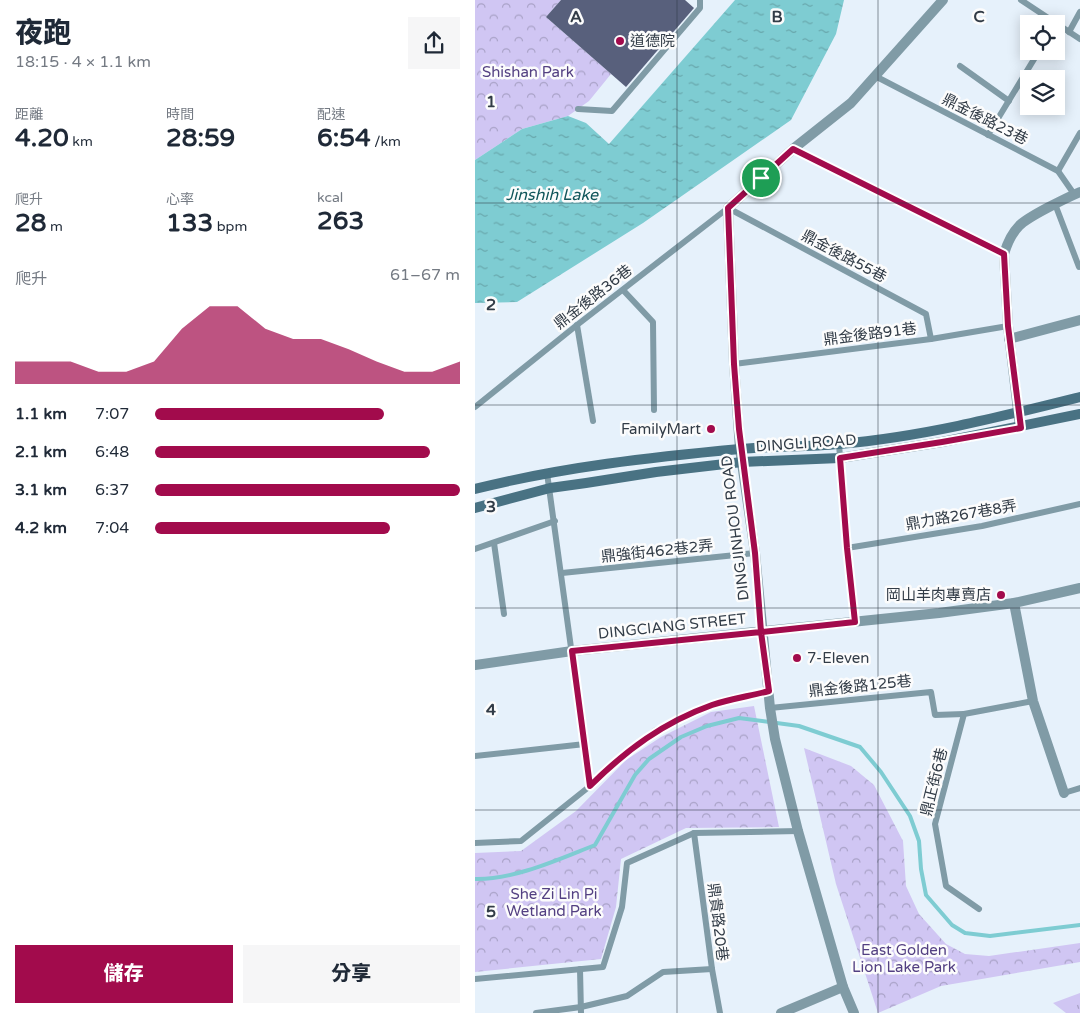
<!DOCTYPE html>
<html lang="zh-TW">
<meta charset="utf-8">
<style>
:root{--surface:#fff;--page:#f6f6f7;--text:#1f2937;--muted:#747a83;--accent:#a20b4c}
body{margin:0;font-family:"Varela Round","Noto Sans TC",sans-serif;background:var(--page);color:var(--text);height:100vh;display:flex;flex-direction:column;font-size:19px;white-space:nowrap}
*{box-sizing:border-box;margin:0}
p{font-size:16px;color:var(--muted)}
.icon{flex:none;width:28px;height:28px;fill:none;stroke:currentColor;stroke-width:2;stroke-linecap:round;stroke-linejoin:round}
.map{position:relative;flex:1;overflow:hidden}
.sheet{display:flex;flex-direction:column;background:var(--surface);width:475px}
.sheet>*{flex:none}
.fabs{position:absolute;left:545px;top:15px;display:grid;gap:10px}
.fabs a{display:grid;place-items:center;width:45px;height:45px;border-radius:0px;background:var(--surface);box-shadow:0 2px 12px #0003;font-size:25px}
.pin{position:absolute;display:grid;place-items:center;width:42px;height:42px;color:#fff;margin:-21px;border:2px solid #fff;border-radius:50%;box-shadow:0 1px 5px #0007}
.round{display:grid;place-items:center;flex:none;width:52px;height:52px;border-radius:0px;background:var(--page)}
.head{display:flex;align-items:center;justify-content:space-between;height:85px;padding:0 15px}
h1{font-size:28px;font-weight:800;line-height:38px}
.stats{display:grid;grid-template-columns:repeat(3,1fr);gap:8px;height:85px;padding:5px 15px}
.stats div{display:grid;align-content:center}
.stats b{font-size:25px;font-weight:800}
.stats small{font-size:14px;font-weight:400}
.stats p{font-size:14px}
.chart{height:140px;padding:10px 15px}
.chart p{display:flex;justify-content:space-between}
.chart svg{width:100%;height:90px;margin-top:5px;fill:var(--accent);opacity:.7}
.primary-button{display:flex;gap:10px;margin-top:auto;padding:10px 15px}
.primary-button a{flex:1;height:58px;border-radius:0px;background:var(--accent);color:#fff;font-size:20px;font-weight:800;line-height:58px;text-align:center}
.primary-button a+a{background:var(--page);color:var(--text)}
ul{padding:0 15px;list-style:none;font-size:16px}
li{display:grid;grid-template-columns:80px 60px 1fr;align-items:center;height:38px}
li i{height:12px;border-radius:6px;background:var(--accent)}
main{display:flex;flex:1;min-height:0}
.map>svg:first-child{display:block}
.grass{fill:url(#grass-tufts)}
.park{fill:url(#park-crowns)}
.water{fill:url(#water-ripples)}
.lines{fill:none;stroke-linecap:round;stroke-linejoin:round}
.stream{stroke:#7eccd2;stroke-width:4}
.building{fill:#58607c}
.lane{stroke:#809ba6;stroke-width:6}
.street{stroke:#809ba6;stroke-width:10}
.secondary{stroke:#497283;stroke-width:10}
.route-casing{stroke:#fff;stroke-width:10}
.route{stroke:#a20b4c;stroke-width:6}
.grid{fill:none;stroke:#323c47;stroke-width:1;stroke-opacity:0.55}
.poi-dot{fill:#a20b4c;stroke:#fcfcfc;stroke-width:2}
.labels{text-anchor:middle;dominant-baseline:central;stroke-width:5;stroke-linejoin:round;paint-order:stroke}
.poi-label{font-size:15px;fill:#323c47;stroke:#fcfcfc;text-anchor:start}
.park-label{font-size:15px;fill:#534082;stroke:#fcfcfc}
.street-label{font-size:15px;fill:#323c47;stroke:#fcfcfc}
.water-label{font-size:16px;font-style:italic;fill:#11555a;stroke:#fcfcfc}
.grid-label{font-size:16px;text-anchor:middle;font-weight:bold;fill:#323c47;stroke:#fcfcfc;stroke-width:5;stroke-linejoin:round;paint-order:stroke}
</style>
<main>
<section class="sheet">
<div class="head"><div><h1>夜跑</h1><p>18:15 · 4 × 1.1 km</p></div><a class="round"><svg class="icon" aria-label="share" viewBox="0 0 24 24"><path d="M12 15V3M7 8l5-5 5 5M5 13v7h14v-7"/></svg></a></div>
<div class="stats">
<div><p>距離</p><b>4.20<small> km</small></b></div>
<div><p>時間</p><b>28:59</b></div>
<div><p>配速</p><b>6:54<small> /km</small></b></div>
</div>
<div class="stats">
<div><p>爬升</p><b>28<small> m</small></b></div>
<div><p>心率</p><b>133<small> bpm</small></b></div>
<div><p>kcal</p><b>263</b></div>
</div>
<div class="chart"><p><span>爬升</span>61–67 m</p>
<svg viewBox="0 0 160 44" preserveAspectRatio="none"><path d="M0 44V33L10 33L20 33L30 38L40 38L50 33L60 17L70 6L80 6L90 17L100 22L110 22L120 27L130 33L140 38L150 38L160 33V44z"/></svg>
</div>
<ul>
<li><b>1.1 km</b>7:07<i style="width:75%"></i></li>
<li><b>2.1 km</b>6:48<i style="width:90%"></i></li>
<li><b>3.1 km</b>6:37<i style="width:100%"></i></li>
<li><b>4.2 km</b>7:04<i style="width:77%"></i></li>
</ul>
<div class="primary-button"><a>儲存</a><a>分享</a></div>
</section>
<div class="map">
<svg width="605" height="1013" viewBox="0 0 605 1013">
<defs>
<pattern id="grass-tufts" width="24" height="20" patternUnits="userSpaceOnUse" patternTransform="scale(1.25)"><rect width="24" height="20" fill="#d0c6f3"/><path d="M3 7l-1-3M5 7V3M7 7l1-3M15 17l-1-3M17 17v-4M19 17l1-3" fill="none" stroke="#a9a2c7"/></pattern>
<pattern id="park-crowns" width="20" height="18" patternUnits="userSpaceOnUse" patternTransform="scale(1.25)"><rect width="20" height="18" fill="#d0c6f3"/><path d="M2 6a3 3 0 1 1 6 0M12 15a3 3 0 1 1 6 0" fill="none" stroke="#a9a2c7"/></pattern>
<pattern id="water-ripples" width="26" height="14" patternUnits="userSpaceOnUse" patternTransform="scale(1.25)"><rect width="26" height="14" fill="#7eccd2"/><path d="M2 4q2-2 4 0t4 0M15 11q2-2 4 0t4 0" fill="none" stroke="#68a7ac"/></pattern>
</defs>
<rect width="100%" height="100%" fill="#e6f1fb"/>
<!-- grass -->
<path class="grass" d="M 605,993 L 605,1013 L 591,1013 L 578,1003 Z"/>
<!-- park -->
<g class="park">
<path d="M 0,0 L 86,0 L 71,17 L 136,74 L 114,101 L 93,116 L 47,129 L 0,160 Z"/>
<path d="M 279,706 L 304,827 L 211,828 L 146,859 L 141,907 L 126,959 L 0,972 L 0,853 L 46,851 L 101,811 L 151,760 L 186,737 L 236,712 Z"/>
<path d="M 329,748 L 376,766 L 399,785 L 428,841 L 431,886 L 444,914 L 471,944 L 490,954 L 514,956 L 605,943 L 605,962 L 466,986 L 403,1013 L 361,884 Z"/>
</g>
<!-- water -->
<path class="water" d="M 260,0 L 369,0 L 361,34 L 316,120 L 168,223 L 42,302 L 0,303 L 0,160 L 47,129 L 93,116 L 111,123 L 134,144 Z"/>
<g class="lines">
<!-- stream -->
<path class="stream" d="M 0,879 C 39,880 84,859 120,845 L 160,775 L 174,759 L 206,737 L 232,726 L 264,718 L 324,726 L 385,747 L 406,772 L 435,816 L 444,841 L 446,869 L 451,895 L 477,925 L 490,933 L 515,936 L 605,925"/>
</g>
<!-- building -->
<path class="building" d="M 86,0 L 210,0 L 219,8 L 151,87 L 71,17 Z"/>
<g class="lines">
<!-- lane -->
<g class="lane">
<path d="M 546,0 L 605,39"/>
<path d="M 594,32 L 605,12"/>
<path d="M 485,66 L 534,101"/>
<path d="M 400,76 L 583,171 L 599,194"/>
<path d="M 103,109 L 137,111 L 225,8 L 225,0"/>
<path d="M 513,135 L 564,51"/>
<path d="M 318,149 L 529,254"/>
<path d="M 583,171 L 605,133"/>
<path d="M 580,204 L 604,267"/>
<path d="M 148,290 L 178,322 L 179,410"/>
<path d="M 102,325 L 118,421"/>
<path d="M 259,364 L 456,339 L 533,326"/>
<path d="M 0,407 L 102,325 L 253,208 L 451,314 L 456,339"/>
<path d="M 364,444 L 372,548 L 380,622"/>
<path d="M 72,473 L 115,786"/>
<path d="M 19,543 L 29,614"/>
<path d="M 372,548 L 507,526 L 605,504"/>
<path d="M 0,549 L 80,521"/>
<path d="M 87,573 L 280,553"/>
<path d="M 295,708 L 456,692 L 460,715 L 489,714"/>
<path d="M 0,756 L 110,744"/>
<path d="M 589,793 L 605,788"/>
<path d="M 219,833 L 237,969 L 245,1013"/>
<path d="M 0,843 L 46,841 L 115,786 L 138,763 L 181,730 L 237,705 L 294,691"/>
<path d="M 504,909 L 471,886 L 460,824 L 489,714 L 558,701"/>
<path d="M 105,969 L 106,1013"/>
<path d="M 0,979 L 128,967 L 147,907 L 152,863 L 219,833 L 323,831"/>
<path d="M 61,1013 L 106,1007 L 152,996 L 188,972 L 237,969"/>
</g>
<!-- street -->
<g class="street">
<path d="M 534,339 L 605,320"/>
<path d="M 545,427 L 533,326 L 529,254 C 532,244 537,233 544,226 C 552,217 593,197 605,192"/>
<path d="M 539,603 L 558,701 L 589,793"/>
<path d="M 0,665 L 97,651 L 464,613 L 539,603 L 605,588"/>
<path d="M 306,1013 L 368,987"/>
<path d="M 379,1013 L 368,987 L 323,831 L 300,739 L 295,708 L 280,553 L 265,449 L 259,364 L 253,208 L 318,149 L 376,103 L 468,0"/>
</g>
<!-- secondary -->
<g class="secondary">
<path d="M 0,489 C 87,467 177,457 265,449 C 298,446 331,447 364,444 C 446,437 525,417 605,397"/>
<path d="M 0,508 L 75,488 L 111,483 L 181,472 L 267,462 L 365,458 L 467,442 L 605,414"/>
</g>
</g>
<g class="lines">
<defs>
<path id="route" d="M 286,178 L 253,208 L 259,364 L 264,429 L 280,553 L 286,632 L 97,651 L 115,786 C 151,750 189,722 237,705 C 255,699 275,696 294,691 L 286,632 L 380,622 L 372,548 L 365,458 L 467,442 L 546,428 L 533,326 L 529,254 L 318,149 L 286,178"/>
</defs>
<!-- route casing -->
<use href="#route" class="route-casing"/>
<!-- route -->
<use href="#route" class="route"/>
</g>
<!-- grid -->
<path class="grid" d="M 202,0 L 202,1013M 403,0 L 403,1013M 0,203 L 605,203M 0,405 L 605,405M 0,608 L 605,608M 0,810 L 605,810"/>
<!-- markers -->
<g class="poi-dot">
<circle cx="145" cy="41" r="5"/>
<circle cx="236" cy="429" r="5"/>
<circle cx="526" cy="595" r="5"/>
<circle cx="322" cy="658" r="5"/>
</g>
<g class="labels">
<!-- poi labels -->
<g class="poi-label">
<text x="155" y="41">道德院</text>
<text x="226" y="429" text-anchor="end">FamilyMart</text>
<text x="516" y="595" text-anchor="end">岡山羊肉專賣店</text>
<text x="332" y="658">7-Eleven</text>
</g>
<!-- park labels -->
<g class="park-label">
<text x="53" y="72">Shishan Park</text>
<text x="79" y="894">She Zi Lin Pi<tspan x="79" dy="17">Wetland Park</tspan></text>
<text x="429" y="950">East Golden<tspan x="429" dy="17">Lion Lake Park</tspan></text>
</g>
<!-- street labels -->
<g class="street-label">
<text transform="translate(510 119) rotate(27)">鼎金後路23巷</text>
<text transform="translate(369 256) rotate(28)">鼎金後路55巷</text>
<text transform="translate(118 297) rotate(-38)">鼎金後路36巷</text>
<text transform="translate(395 334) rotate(-7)">鼎金後路91巷</text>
<text transform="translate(331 443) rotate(-4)">DINGLI ROAD</text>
<text transform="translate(486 515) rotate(-10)">鼎力路267巷8弄</text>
<text transform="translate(260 528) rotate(-97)">DINGJINHOU ROAD</text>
<text transform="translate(182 551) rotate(-6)">鼎強街462巷2弄</text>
<text transform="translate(197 626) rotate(-6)">DINGCIANG STREET</text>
<text transform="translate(385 686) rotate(-6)">鼎金後路125巷</text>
<text transform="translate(459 782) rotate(-76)">鼎正街6巷</text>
<text transform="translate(243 922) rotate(83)">鼎貴路20巷</text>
</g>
<!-- water labels -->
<g class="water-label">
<text x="77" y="195">Jinshih Lake</text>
</g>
</g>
<g class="grid-label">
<text x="101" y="22">A</text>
<text x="302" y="22">B</text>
<text x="504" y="22">C</text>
<text x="16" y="107">1</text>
<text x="16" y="310">2</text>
<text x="16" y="512">3</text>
<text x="16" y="715">4</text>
<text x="16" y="917">5</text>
</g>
</svg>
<div class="fabs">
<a><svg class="icon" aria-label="locate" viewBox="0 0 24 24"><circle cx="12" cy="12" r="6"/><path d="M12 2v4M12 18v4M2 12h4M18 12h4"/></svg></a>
<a><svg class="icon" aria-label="layers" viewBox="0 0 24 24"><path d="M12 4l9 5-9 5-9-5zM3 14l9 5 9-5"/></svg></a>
</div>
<div class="pin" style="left:286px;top:178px;background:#1e9e55"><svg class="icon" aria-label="arrive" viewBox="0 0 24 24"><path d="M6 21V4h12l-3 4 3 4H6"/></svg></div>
</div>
</main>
